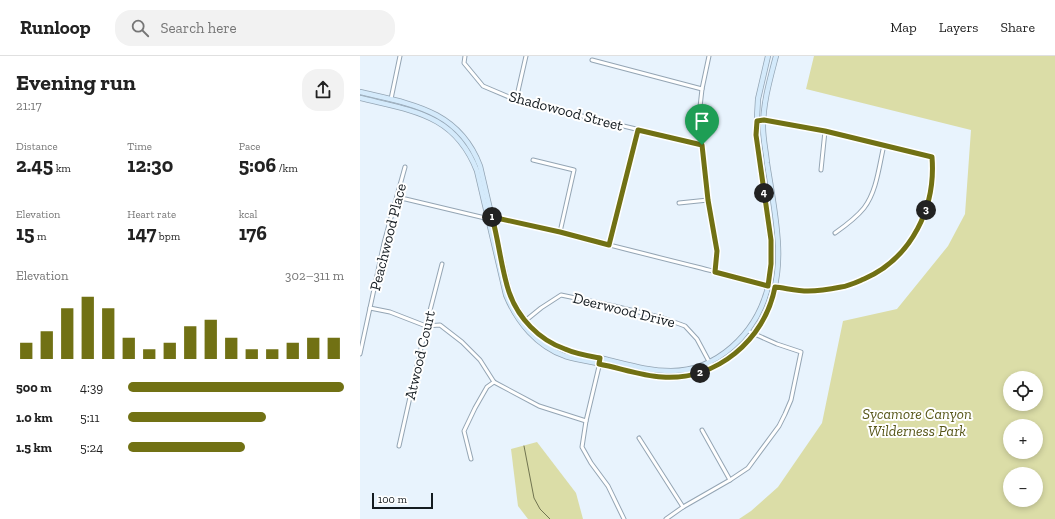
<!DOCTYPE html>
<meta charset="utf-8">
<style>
:root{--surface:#fff;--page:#f2f2f2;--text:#222;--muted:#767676;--line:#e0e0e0;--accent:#717114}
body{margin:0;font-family:"Zilla Slab",serif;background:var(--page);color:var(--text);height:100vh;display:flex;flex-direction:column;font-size:15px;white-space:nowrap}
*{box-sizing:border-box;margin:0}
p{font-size:13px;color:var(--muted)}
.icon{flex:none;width:22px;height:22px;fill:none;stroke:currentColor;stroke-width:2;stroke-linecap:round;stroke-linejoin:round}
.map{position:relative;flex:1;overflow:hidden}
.side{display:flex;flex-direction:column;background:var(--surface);width:360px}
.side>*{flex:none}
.buttons{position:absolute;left:643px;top:315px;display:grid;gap:8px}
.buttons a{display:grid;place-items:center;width:40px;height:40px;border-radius:50%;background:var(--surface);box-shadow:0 2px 6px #0003;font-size:20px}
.scale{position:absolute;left:12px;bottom:10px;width:61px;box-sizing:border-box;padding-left:4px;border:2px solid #141b20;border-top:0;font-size:11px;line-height:14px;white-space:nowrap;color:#141b20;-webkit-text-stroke:3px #fff;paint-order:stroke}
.pin{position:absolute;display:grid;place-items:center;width:34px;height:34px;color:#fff;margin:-41px -17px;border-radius:50% 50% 50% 0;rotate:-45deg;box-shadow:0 0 4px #0007}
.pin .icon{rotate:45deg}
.km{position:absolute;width:20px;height:20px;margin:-10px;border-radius:50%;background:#222;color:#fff;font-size:11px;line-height:20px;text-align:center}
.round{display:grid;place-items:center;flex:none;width:42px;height:42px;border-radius:16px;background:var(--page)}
.headline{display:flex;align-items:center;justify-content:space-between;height:68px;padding:0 16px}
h1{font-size:22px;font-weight:700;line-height:30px}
.stats{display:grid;grid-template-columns:repeat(3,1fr);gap:6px;height:68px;padding:4px 16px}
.stats div{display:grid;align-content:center}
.stats b{font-size:20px;font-weight:700}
.stats small{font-size:11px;font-weight:400}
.stats p{font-size:11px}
.chart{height:112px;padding:8px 16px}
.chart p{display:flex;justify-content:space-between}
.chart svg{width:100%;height:72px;margin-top:4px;stroke:var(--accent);stroke-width:6}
ul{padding:0 16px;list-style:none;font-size:13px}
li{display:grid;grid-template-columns:64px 48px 1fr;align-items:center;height:30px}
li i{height:10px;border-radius:5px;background:var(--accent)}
header{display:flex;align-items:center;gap:24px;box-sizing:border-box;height:56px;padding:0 20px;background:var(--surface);border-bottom:1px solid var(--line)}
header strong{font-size:19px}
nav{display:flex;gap:22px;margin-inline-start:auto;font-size:14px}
.search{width:280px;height:36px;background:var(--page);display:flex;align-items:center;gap:10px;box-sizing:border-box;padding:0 14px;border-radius:16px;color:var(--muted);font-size:15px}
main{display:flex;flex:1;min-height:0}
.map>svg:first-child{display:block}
.green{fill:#dbdda7;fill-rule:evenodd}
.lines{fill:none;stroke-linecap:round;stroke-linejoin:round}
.stream{stroke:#717450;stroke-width:1}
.street-casing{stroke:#94a5b4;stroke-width:5}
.secondary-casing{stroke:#94a5b4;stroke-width:6}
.street{stroke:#fff;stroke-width:3}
.secondary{stroke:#d4eafb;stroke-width:4.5}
.route-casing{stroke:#fff;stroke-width:8}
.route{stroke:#717114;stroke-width:5}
.labels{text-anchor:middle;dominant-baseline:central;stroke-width:4;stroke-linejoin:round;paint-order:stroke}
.street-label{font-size:15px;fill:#141b20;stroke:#fff}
.park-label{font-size:15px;font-style:italic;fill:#575618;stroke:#fff}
</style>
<header>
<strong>Runloop</strong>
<div class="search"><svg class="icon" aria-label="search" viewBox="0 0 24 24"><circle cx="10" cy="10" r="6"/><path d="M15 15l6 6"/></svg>Search here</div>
<nav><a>Map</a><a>Layers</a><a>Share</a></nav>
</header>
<main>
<section class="side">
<div class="headline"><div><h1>Evening run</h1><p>21:17</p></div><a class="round"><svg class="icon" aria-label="share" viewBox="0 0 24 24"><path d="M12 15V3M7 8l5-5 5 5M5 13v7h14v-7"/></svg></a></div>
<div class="stats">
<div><p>Distance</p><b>2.45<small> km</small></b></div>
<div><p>Time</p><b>12:30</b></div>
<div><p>Pace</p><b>5:06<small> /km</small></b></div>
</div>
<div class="stats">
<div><p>Elevation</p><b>15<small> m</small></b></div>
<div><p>Heart rate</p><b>147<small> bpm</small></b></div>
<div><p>kcal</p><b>176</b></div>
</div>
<div class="chart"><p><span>Elevation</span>302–311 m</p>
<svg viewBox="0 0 160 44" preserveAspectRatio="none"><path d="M5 44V34M15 44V27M25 44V13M35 44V6M45 44V13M55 44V31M65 44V38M75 44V34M85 44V24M95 44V20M105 44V31M115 44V38M125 44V38M135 44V34M145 44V31M155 44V31"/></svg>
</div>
<ul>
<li><b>500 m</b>4:39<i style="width:100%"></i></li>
<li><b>1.0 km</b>5:11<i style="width:64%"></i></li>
<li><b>1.5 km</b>5:24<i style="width:54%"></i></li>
</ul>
</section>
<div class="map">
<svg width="695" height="463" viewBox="0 0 695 463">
<rect width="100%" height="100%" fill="#e8f3fd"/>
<!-- green -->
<g class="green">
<path d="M 454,0 L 695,0 L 695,463 L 379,463 L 391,455 L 418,431 L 462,367 L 483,265 L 537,253 L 588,190 L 605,158 L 611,74 L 446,33 ZM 650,322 L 676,322 L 676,348 L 650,348 ZM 650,370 L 676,370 L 676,396 L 650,396 ZM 650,418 L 676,418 L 676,444 L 650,444 Z"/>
<path d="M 177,386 L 216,437 L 223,463 L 168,463 L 158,450 L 151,393 Z"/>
</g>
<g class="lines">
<!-- stream -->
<path class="stream" d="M 164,390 L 174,442 L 180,453 L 190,463"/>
<defs>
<g id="street">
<path d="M 105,0 L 104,7 L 123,30 L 156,44 L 342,89"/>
<path d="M 349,0 L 342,33 L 339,60 L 346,119 L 348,144 L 357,195 L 355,216"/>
<path d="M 232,4 L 342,33"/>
<path d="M 31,43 L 40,0"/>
<path d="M 156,44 L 166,0"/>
<path d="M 173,104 L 214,114 L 200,176"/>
<path d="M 461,114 L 465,75"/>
<path d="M 37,141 L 125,162 L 135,161 C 204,177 272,195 341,212 C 376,221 411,233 447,235 C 454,235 461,234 468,233 C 536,225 578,167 572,101 L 465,75 L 404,64 L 397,65"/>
<path d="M 319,147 L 348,144"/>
<path d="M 475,177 C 485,170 496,162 504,152 C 517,135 519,110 524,89"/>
<path d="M 249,189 L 278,74"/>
<path d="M 10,252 L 30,256 L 66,270 L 80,269 L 102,286 L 120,304 L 134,326 L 179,350 L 226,365"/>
<path d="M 165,265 L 181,252 L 201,239 L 254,250 L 303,262 L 325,270 L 337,283 L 352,311"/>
<path d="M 0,298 L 24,187 L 45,111"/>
<path d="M 241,302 L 226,365 L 222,391 L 231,407 L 248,430 L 264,463"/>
<path d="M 342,374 L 370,424"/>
<path d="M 279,382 L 323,451"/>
<path d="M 39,390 L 66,270 L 82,208"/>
<path d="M 111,403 L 104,375 L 115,352 L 127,331 L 134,326"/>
<path d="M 306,463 L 323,451 L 370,424 L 388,412 L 419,370 L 425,358 L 431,344 L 441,296 L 417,288 L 388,275"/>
</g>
<g id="secondary">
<path d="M 0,36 C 51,48 99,54 120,110 L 149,235 C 159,261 179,285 206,294 C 220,298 234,300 248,304 C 269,309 289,315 311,315 C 357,315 395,278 407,235 C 410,222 411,209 412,196 L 396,79 L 398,43 L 408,0"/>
<path d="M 0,42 C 53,55 95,58 117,115 L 146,239 C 157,266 177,290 205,300 C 219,304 233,306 247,309 C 264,313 282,319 300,321 C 342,325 382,301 402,264 C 430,216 415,160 407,107 C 406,96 403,83 403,71 C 403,47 410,23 416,0"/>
</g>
</defs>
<!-- street casing -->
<use href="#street" class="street-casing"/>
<!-- secondary casing -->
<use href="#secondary" class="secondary-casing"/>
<!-- street -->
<use href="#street" class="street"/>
<!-- secondary -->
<use href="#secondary" class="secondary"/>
</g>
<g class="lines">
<defs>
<path id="route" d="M 404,64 L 465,75 L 572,101 C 576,151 552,202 504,223 C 497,226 489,230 481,231 C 471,233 459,235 448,235 C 437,235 425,232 415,231 C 405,284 356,325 302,321 C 281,320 260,312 239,308 L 240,302 C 229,300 216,298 205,293 C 179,284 158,262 149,236 C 141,212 139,186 132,161 L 200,176 L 249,189 L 278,74 L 342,89 L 348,144 L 357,195 L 355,216 L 408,230 L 411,208 L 411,184 L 396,79 L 397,65 Z"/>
</defs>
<!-- route casing -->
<use href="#route" class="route-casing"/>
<!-- route -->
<use href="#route" class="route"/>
</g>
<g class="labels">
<!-- street labels -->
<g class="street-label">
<text transform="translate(206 55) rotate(15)">Shadowood Street</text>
<text transform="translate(28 181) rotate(-76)">Peachwood Place</text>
<text transform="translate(264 254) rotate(14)">Deerwood Drive</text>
<text transform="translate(60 299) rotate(-77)">Atwood Court</text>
</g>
<!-- park labels -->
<g class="park-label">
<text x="557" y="358">Sycamore Canyon<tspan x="557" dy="17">Wilderness Park</tspan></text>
</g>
</g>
</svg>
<div class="buttons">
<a><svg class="icon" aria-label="locate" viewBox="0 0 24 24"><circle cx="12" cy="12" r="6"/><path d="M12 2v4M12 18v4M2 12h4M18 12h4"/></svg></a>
<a>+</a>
<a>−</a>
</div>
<div class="scale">100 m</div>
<div class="pin" style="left:342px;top:89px;background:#1e9e55"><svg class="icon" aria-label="arrive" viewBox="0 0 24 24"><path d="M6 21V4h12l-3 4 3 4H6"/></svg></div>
<b class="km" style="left:132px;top:161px">1</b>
<b class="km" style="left:340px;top:317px">2</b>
<b class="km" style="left:566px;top:154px">3</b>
<b class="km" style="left:404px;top:137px">4</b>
</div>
</main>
